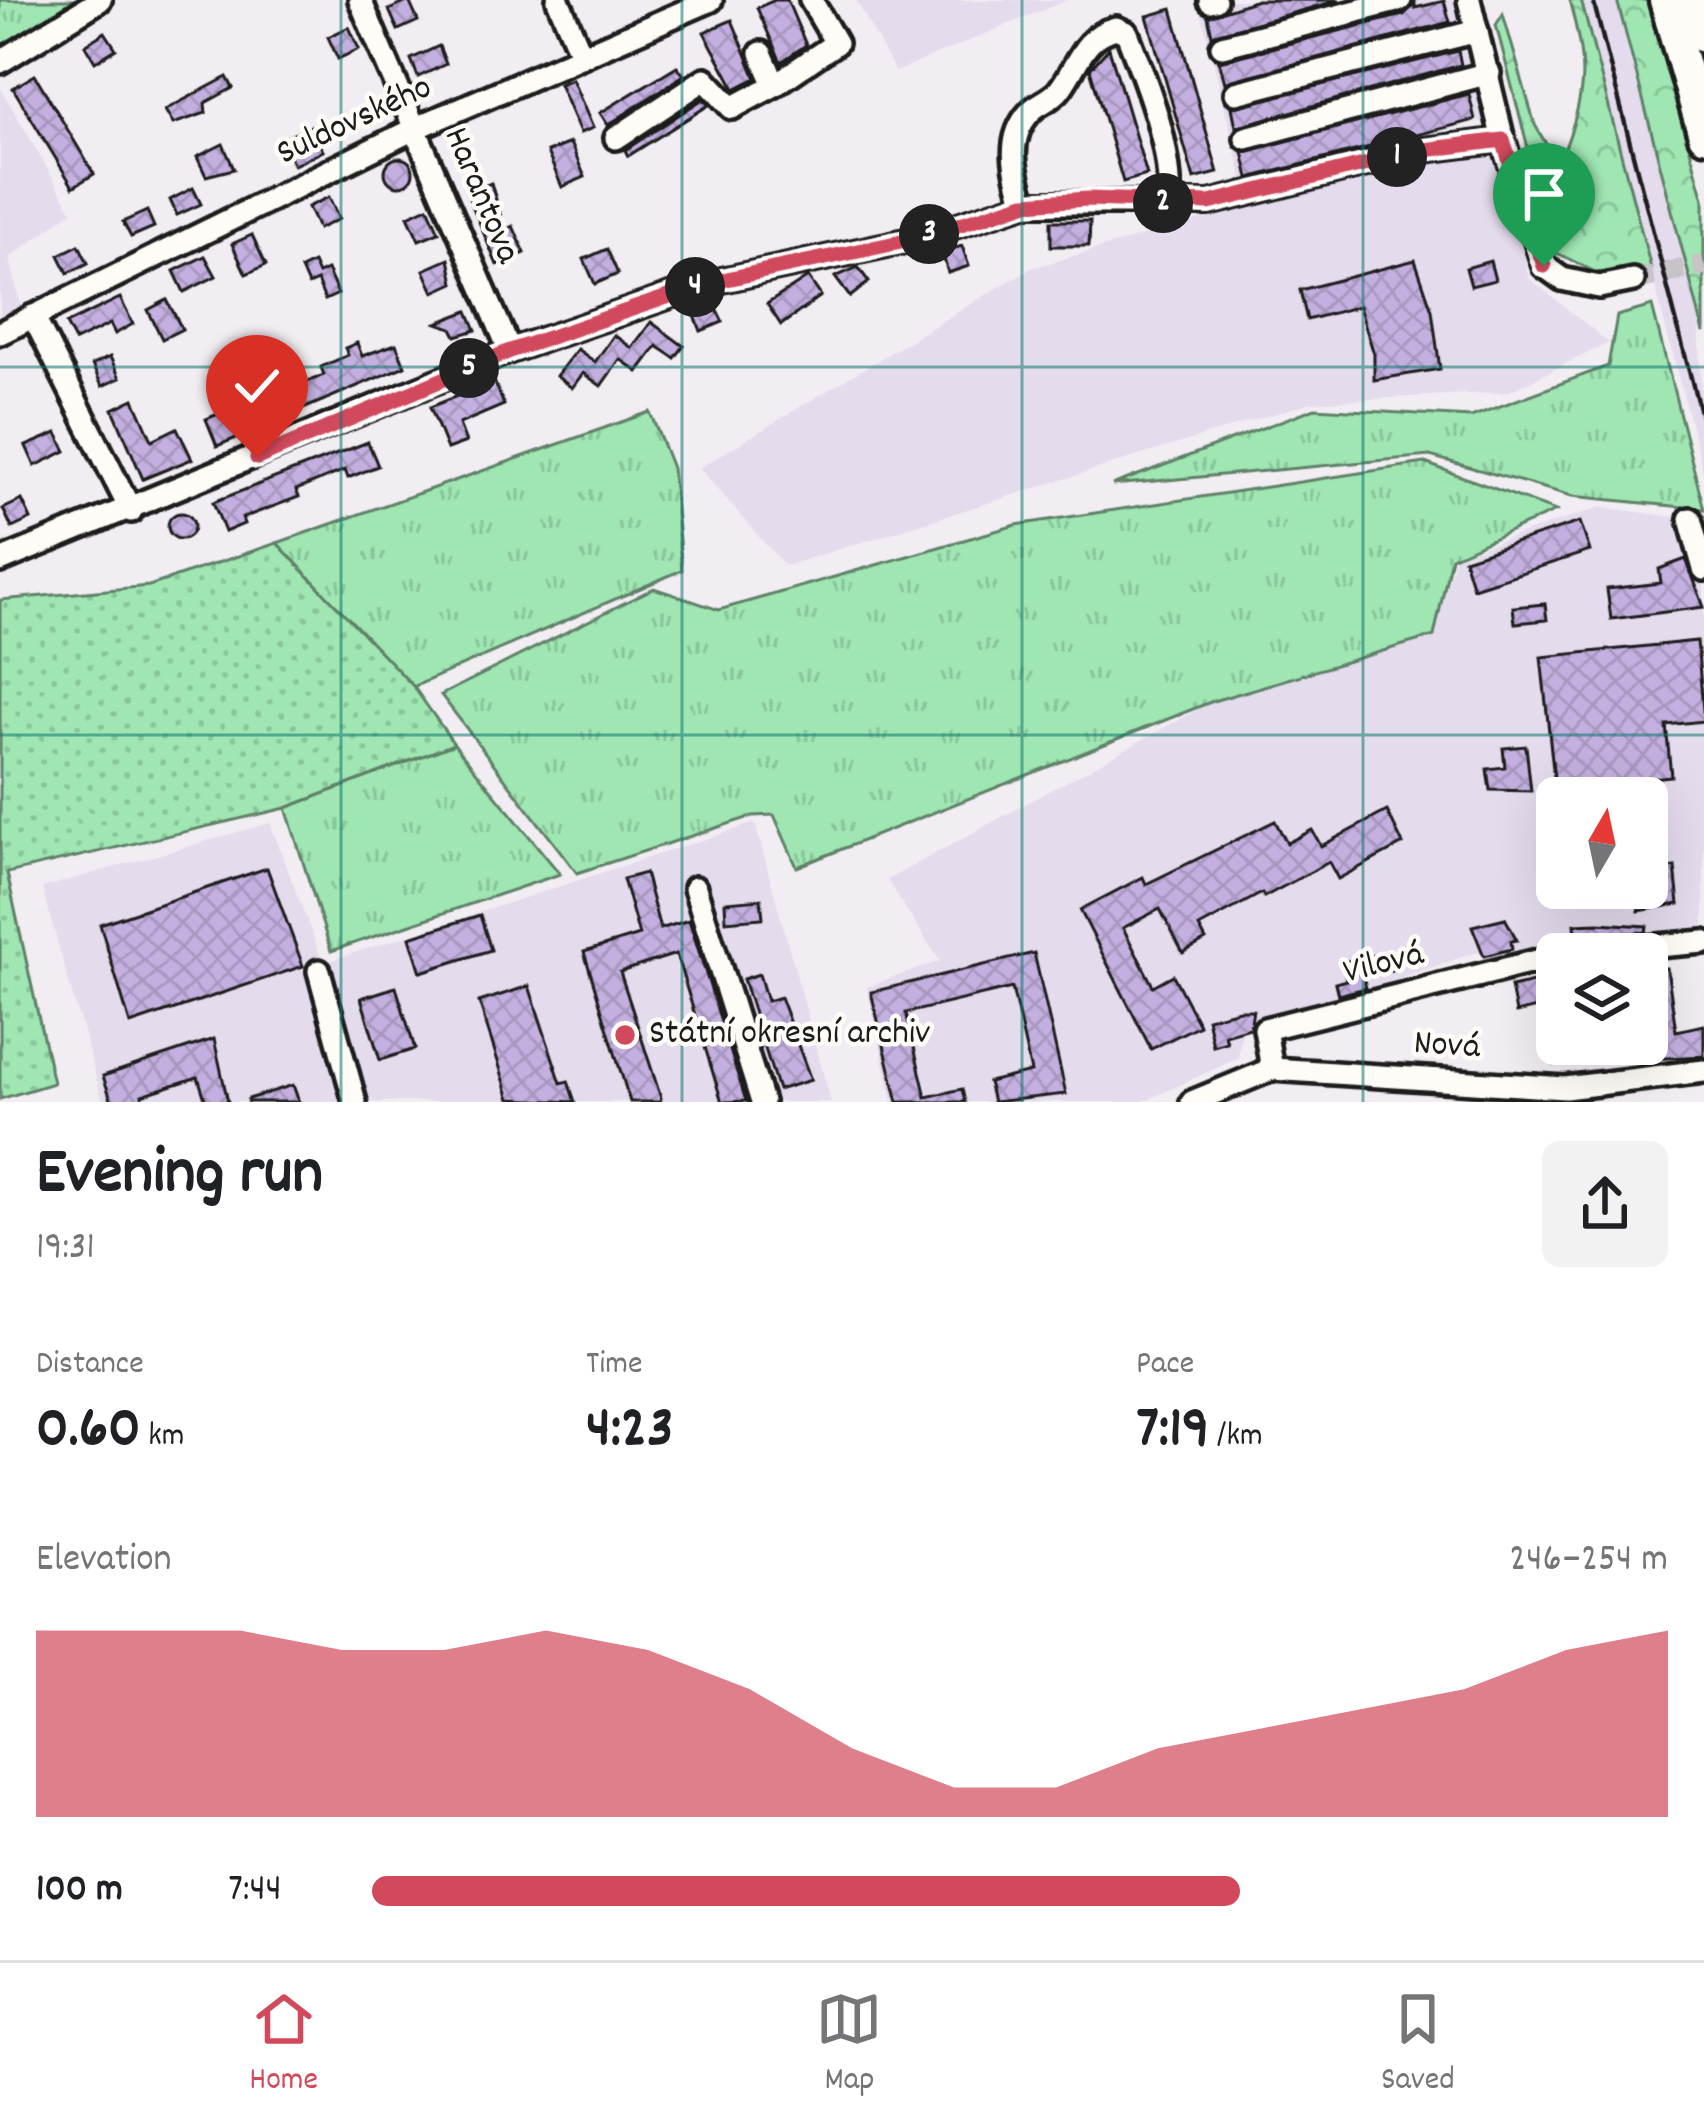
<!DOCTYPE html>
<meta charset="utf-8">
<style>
:root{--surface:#fff;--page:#f2f2f2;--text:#202124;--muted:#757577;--line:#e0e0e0;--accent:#d1495b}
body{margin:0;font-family:Dekko,sans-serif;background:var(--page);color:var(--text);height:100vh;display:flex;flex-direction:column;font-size:45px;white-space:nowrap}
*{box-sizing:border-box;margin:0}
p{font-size:39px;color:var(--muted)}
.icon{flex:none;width:66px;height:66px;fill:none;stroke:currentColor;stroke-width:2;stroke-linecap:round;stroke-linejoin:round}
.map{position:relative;height:1102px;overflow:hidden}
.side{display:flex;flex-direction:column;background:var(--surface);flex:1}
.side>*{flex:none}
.needle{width:78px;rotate:9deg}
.controls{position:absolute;left:1536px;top:777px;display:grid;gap:24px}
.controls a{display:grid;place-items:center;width:132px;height:132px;border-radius:18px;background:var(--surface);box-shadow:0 12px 48px #0002;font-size:60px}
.pin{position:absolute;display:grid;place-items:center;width:102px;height:102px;color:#fff;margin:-123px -51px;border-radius:50% 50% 50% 0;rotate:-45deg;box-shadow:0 0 12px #0007}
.pin .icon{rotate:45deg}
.km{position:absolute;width:60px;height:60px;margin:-30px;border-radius:50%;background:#222;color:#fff;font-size:33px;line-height:60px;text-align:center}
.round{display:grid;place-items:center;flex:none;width:126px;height:126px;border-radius:18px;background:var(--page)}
.overview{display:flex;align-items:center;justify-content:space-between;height:204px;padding:0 36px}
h1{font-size:66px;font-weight:800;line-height:90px}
.stats{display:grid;grid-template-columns:repeat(3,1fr);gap:18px;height:204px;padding:12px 36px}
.stats div{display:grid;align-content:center}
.stats b{font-size:60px;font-weight:800}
.stats small{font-size:33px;font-weight:400}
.stats p{font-size:33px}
.chart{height:336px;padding:24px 36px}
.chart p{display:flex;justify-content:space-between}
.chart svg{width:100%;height:216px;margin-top:12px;fill:var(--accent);opacity:.7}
ul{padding:0 36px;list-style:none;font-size:39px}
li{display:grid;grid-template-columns:192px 144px 1fr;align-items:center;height:90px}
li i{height:30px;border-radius:15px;background:var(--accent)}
.tabs{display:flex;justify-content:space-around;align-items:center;height:168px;border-top:3px solid var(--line);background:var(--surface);font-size:33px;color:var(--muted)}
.tabs a{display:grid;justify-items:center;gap:6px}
.tabs .active{color:var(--accent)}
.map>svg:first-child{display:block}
.built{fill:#e4dbed;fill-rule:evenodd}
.grass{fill:url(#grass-tufts);stroke:#5e8168;stroke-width:3}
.forest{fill:url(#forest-crowns);stroke:#5e8168;stroke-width:3}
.garden{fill:url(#garden-dots);stroke:#5e8168;stroke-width:3}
.building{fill:url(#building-cross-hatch);stroke:#1c1c1c;stroke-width:3}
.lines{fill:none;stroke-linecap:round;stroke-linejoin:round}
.minor-tunnel{stroke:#c7c3c7;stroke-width:21;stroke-dasharray:21 10;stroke-linecap:butt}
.minor-casing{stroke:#1c1c1c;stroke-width:30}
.highway-casing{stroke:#1c1c1c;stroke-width:39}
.minor{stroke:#fdfcf7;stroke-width:21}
.highway{stroke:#fdfcf7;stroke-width:30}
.rail{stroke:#1c1c1c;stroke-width:4.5}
.route-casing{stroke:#fff;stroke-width:24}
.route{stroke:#d1495b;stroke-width:15}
.grid{fill:none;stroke:#0f766e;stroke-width:3;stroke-opacity:0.55}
.poi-dot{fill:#d1495b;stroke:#fdfcf7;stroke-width:4.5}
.labels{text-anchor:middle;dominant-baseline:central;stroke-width:9;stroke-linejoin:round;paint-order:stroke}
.street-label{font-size:36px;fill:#1c1c1c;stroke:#fdfcf7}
.poi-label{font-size:36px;fill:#1c1c1c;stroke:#fdfcf7;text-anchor:start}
</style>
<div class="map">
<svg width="1704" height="1102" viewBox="0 0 1704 1102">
<defs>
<pattern id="grass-tufts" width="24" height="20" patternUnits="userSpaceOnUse" patternTransform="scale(3)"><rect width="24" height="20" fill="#9fe6b3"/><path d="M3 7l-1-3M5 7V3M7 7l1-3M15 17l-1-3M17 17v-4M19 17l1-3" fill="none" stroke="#88c599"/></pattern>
<pattern id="forest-crowns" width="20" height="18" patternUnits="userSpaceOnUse" patternTransform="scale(3)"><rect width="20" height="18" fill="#9fe6b3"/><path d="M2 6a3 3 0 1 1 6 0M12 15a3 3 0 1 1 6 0" fill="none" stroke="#88c599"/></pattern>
<pattern id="garden-dots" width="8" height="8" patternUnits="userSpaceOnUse" patternTransform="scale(3)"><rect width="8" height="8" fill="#9fe6b3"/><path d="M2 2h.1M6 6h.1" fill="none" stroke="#88c599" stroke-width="1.8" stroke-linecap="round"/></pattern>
<pattern id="building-cross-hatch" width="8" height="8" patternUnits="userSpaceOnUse" patternTransform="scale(3)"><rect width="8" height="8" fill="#c4b0e0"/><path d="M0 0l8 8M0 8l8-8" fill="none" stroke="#a897c0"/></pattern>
</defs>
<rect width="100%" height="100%" fill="#f2edf2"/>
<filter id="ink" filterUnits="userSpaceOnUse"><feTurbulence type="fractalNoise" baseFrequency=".00833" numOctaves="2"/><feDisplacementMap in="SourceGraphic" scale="24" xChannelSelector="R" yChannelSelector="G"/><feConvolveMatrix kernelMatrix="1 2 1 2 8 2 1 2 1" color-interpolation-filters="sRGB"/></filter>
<g filter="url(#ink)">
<!-- built -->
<g class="built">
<path d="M 856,0 L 1067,0 L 895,72 Z"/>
<path d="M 1198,0 L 1459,0 L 1491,118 L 1244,184 Z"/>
<path d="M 1581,0 L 1617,0 L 1699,314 L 1704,476 Z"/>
<path d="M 0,87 L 72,211 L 10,258 L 25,327 L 0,344 Z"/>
<path d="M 1492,135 L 1529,278 L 1609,343 L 1507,392 L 1312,402 L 785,566 L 699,468 L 1029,269 Z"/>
<path d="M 1601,507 L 1690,519 L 1704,575 L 1704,936 L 1474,953 L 1242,1032 L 1238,1058 L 1143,1102 L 893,1102 L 867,987 L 940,961 L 887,880 L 1213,701 L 1433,636 L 1455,556 ZM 1557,798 L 1647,798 L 1647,888 L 1557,888 Z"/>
<path d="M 270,823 L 323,963 L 755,823 L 831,1102 L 103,1102 L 42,888 Z"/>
</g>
<!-- grass -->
<g class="grass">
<path d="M 0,0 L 78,0 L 0,50 Z"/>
<path d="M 1652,306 L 1704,509 L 1572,496 L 1430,456 L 1112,485 L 1315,408 L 1471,417 L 1608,366 L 1617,316 Z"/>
<path d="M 650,412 L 672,468 L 682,570 L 413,687 L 277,543 Z"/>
<path d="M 1425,463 L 1556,511 L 1451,557 L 1434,636 L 1213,701 L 797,867 L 774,815 L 753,816 L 577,873 L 441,695 L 654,588 L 719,610 L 1016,525 Z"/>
<path d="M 454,744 L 560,874 L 331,951 L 286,808 Z"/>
</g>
<!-- forest -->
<g class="forest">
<path d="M 1569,0 L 1581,0 L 1651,268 L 1597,273 L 1555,252 L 1496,25 L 1503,14 L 1535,125 L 1553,156 L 1564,150 C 1588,90 1586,61 1569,0 Z"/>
<path d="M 1617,0 L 1648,0 L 1704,199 L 1704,333 Z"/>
</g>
<!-- garden -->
<path class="garden" d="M 277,543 L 413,686 L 454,744 L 286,808 L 7,873 L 53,1083 L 0,1099 L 0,600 L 149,586 Z"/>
<!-- building -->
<g class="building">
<path d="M 775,0 L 787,0 L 806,45 L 781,62 L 757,8 Z"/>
<path d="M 1257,0 L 1340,0 L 1212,35 L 1208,16 Z"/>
<path d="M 409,1 L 418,21 L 398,30 L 389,10 Z"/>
<path d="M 1444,1 L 1450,22 L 1225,83 L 1219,61 L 1404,15 L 1415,3 L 1415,8 Z"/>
<path d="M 1172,9 L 1218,173 L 1194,179 L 1147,16 Z"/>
<path d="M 732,20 L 756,78 L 735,89 L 704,32 Z"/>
<path d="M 349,27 L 359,49 L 338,59 L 328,37 Z"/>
<path d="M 105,32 L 116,49 L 95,62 L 85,45 Z"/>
<path d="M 439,46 L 446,64 L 418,77 L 411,59 Z"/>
<path d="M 1109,48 L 1147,175 L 1123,182 L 1090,69 Z"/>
<path d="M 1458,51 L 1461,65 L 1236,127 L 1232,107 Z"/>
<path d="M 677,66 L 684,75 L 608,125 L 600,113 Z"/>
<path d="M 35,75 L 94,174 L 73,187 L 13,88 Z"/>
<path d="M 227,77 L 233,88 L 205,103 L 206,113 L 173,124 L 165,110 Z"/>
<path d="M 572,79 L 593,128 L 580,133 L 559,84 Z"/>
<path d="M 1469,94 L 1475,120 L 1249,178 L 1243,152 Z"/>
<path d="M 703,99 L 709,105 L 628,156 L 625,150 Z"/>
<path d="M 311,126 L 323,151 L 294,165 L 281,140 Z"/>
<path d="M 570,143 L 585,177 L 562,187 L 547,152 Z"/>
<path d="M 223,144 L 234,169 L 206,176 L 197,157 Z"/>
<circle cx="399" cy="172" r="14"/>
<path d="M 491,183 L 505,230 L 513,226 L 525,253 L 497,265 L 467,193 Z"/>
<path d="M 193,188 L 201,204 L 177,215 L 170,200 Z"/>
<path d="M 329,197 L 339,219 L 318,229 L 308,207 Z"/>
<path d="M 428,207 L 439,232 L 419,240 L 408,216 Z"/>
<path d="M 147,211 L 154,227 L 131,237 L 123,222 Z"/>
<path d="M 1051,221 L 1090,221 L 1089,246 L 1051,246 Z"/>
<path d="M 252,235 L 266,265 L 246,274 L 232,244 Z"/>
<path d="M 79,245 L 88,263 L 68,273 L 59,255 Z"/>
<path d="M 962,246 L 969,266 L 948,273 L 942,252 Z"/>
<path d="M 607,249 L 618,274 L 595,284 L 584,259 Z"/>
<path d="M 205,256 L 216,276 L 184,292 L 174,271 Z"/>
<path d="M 449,259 L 454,283 L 434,292 L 424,270 Z"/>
<path d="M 1415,260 L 1432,310 L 1440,369 L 1374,380 L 1374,354 L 1359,306 L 1307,320 L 1300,290 Z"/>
<path d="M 1490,261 L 1495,280 L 1471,286 L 1466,268 Z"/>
<path d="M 313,263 L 318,274 L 327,270 L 338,294 L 325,300 L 317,281 L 308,285 L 301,269 Z"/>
<path d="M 858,267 L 869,282 L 850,297 L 835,277 Z"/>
<path d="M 808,277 L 821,296 L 781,325 L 767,304 Z"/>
<path d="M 120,298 L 133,324 L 115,334 L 110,324 L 75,341 L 66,324 Z"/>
<path d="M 167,300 L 182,329 L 162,339 L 148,310 Z"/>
<path d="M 706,302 L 708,309 L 715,306 L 723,322 L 701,331 L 692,308 Z"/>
<path d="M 468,311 L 476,330 L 456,336 L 452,328 L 437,323 Z"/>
<path d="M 651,322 L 684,346 L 675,358 L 657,346 L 638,372 L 620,359 L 601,386 L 583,373 L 572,388 L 556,376 L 577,349 L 595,362 L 614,335 L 632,348 Z"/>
<path d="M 357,343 L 362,356 L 396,344 L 405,366 L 263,426 L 254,404 L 324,375 L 321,367 L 348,355 L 345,348 Z"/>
<path d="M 110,357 L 120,378 L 102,386 L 92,365 Z"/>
<path d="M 494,381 L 504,405 L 459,424 L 466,442 L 447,449 L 430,407 Z"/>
<path d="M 134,399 L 152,440 L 177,428 L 192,459 L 143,479 L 113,409 Z"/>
<path d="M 218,414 L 221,419 L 230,416 L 239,437 L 217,446 L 206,419 Z"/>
<path d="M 57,433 L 66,451 L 35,466 L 26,446 Z"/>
<path d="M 368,442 L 378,466 L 348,478 L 345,470 L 296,490 L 299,497 L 242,518 L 244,524 L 225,532 L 213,502 Z"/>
<path d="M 22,500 L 31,519 L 12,528 L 3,509 Z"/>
<circle cx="181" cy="526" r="13"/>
<path d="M 1580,522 L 1590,551 L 1473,588 L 1464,559 Z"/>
<path d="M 1686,559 L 1704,607 L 1611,619 L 1607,589 L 1661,583 L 1659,569 Z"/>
<path d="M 1545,604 L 1547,620 L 1515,623 L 1513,607 Z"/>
<path d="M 1697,641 L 1704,721 L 1666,725 L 1671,776 L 1555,788 L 1541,657 Z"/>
<path d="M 1526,746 L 1531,791 L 1490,790 L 1487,769 L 1505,767 L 1503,748 Z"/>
<path d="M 1387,811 L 1403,844 L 1338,879 L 1329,862 L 1264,897 L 1262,893 L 1199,927 L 1206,940 L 1183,953 L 1160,909 L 1123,928 L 1153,986 L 1173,975 L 1199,1025 L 1151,1049 L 1080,910 L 1143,877 L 1146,884 L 1275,821 L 1287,843 L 1312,830 L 1321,846 Z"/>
<path d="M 1675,867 L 1679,904 L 1639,911 L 1636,888 L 1647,888 L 1647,871 Z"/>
<path d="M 267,868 L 303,966 L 130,1024 L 100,924 Z"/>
<path d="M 645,873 L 660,929 L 689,920 L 746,1101 L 722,1102 L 676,954 L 620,972 L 661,1098 L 660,1102 L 630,1102 L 584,952 L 639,935 L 623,879 Z"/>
<path d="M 761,899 L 763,918 L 726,921 L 725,902 Z"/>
<path d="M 480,915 L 491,950 L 421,972 L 410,937 Z"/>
<path d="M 1505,918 L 1517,940 L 1511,941 L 1512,949 L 1484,956 L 1472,926 Z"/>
<path d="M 1598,923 L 1647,926 L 1646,932 L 1576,936 L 1575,924 Z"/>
<path d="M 1389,952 L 1394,970 L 1363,976 L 1366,988 L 1338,995 L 1335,983 L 1346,980 L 1343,962 Z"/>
<path d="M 1034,953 L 1066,1094 L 993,1102 L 988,1082 L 1031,1072 L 1012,988 L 906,1013 L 926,1097 L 962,1089 L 965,1102 L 898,1102 L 871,992 Z"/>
<path d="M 1667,968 L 1676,1031 L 1704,1025 L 1704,1056 L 1649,1059 L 1647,970 Z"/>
<path d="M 759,974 L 767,1001 L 780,997 L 811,1080 L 778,1090 L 743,979 Z"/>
<path d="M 1555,977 L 1557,1044 L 1571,1044 L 1574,1060 L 1554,1065 L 1541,1007 L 1516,1013 L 1511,987 Z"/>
<path d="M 529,986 L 561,1083 L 568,1081 L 575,1102 L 510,1099 L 479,1002 Z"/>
<path d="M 396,987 L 415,1049 L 380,1060 L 361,998 Z"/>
<path d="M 1239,1010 L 1253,1010 L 1250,1028 L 1225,1035 L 1227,1042 L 1213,1046 L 1207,1018 Z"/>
<path d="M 214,1039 L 228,1102 L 206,1102 L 198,1077 L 142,1095 L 144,1102 L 112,1102 L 103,1076 Z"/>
<path d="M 293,1085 L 299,1102 L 248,1102 L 248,1099 Z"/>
</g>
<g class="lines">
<!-- minor-tunnel -->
<path class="minor-tunnel" d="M 1633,280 L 1704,265"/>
<defs>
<g id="minor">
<path d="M 360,0 L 510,351"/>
<path d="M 558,0 L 582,56"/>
<path d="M 1469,0 L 1503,140 L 1544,266 L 1562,279 L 1599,287 L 1633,280"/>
<path d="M 1210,1 L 1215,0"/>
<path d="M 1222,46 L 1400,0"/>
<path d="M 761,53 L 775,85 L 836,43 L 811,0"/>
<path d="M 0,62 L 100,0"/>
<path d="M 1236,93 L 1477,31"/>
<path d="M 616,138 L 705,79 L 732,108 L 775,85"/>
<path d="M 1246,138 L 1489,73"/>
<path d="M 1025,203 C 1015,173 1005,139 1030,112 C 1038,103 1052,100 1060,89 C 1078,65 1083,36 1116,28 L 1127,33 C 1147,84 1173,149 1169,204"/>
<path d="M 33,316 L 131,511"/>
<path d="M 0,333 L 416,128 L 711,0"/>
<path d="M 1690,519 L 1704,569"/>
<path d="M 0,561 L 510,351 L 708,283 L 915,239 L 1025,203 L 1209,203 L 1424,150 L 1503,140"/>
<path d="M 695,888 L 762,1102"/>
<path d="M 1564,954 L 1704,942"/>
<path d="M 319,971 L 355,1102"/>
<path d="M 1272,1069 L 1265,1029 L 1557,956"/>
<path d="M 1192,1102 L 1272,1069 L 1565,1088 L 1704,1071"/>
</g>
<g id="highway">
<path d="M 1665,0 L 1704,135"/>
<path d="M 1693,0 L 1704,37"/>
</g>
</defs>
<!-- minor casing -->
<use href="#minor" class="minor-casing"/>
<!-- highway casing -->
<use href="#highway" class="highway-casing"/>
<!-- minor -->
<use href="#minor" class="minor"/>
<!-- highway -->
<use href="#highway" class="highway"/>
<!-- rail -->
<path class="rail" d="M 1593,0 L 1704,428"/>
</g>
</g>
<g class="lines" filter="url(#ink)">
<defs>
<path id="route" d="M 257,458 L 510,351 L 708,283 L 915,239 L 1025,203 L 1088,199 L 1209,203 L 1424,150 L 1503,140 L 1544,266"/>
</defs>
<!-- route casing -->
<use href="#route" class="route-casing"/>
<!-- route -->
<use href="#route" class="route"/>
</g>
<!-- grid -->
<path class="grid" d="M 341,0 L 341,1102M 682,0 L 682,1102M 1022,0 L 1022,1102M 1363,0 L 1363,1102M 0,367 L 1704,367M 0,735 L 1704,735"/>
<!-- markers -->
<circle class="poi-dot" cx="625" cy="1035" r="12"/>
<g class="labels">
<!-- street labels -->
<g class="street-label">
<text transform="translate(355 122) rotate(-25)">Suldovského</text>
<text transform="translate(480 196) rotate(67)">Harantova</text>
<text transform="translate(1384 965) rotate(-14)">Vilová</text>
<text transform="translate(1447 1047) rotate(4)">Nová</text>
</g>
<!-- poi labels -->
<g class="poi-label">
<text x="649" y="1035">Státní okresní archiv</text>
</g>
</g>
</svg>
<div class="controls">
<a><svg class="needle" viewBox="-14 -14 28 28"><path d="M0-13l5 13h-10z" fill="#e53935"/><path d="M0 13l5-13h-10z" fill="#757577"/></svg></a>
<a><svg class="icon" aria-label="layers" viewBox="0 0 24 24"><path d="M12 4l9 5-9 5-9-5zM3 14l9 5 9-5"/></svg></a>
</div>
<div class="pin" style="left:1544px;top:266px;background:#1e9e55"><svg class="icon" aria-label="arrive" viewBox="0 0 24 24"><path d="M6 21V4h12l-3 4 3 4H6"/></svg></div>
<div class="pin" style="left:257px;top:458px;background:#d93025"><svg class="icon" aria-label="check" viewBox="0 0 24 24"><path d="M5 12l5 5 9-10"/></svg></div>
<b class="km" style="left:1397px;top:157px">1</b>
<b class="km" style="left:1163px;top:203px">2</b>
<b class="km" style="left:929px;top:234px">3</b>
<b class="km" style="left:695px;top:287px">4</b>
<b class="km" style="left:469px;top:368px">5</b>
</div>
<section class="side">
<div class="overview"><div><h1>Evening run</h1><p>19:31</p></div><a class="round"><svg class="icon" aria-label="share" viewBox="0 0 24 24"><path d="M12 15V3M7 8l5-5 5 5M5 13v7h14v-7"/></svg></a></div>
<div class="stats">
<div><p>Distance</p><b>0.60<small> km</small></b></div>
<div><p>Time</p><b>4:23</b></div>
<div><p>Pace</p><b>7:19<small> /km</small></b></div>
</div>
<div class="chart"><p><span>Elevation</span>246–254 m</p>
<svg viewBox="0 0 160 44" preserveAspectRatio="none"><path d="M0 44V6L10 6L20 6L30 10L40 10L50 6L60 10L70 18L80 30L90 38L100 38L110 30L120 26L130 22L140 18L150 10L160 6V44z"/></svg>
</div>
<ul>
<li><b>100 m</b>7:44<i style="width:67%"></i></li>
</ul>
</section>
<nav class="tabs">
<a class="active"><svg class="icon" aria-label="home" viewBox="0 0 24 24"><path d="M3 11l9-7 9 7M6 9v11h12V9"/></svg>Home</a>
<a><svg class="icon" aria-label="map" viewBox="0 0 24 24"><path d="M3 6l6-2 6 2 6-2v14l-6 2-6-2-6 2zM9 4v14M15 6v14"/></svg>Map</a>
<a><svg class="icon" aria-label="saved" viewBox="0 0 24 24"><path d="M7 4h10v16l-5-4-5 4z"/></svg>Saved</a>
</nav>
